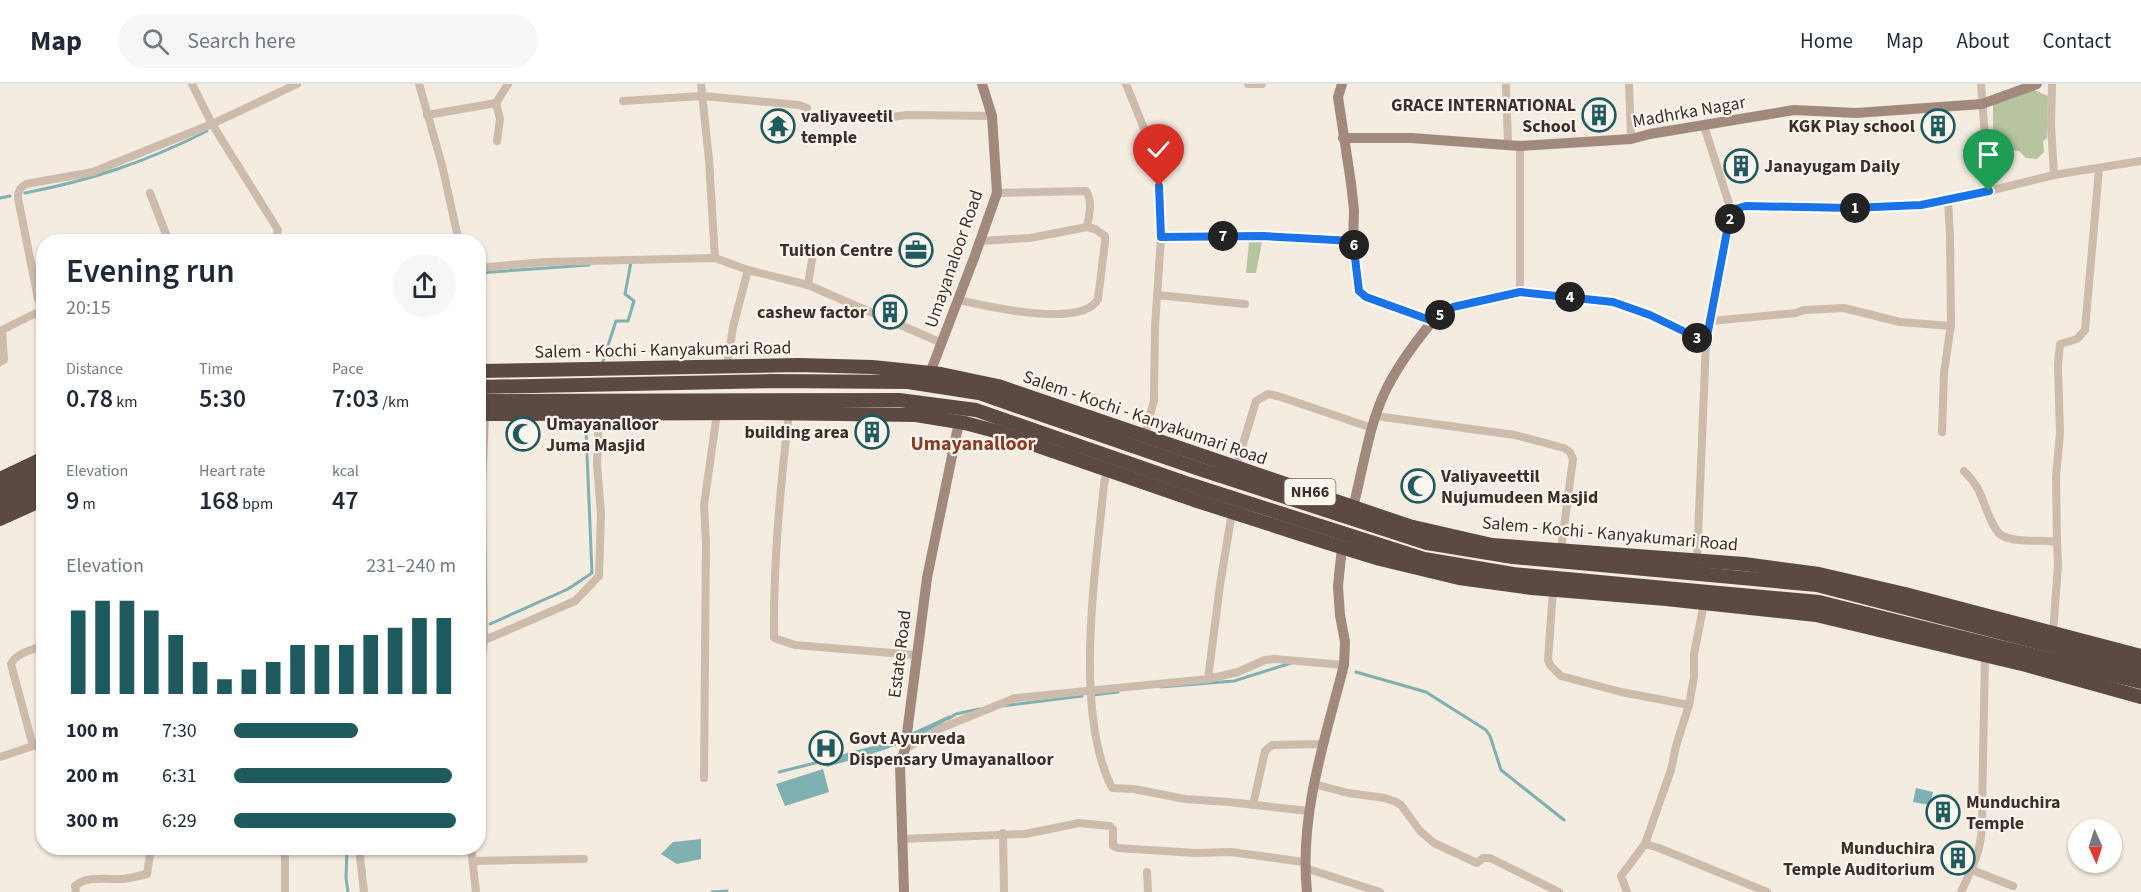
<!DOCTYPE html>
<meta charset="utf-8">
<style>
:root{--surface:#fff;--page:#f6f6f7;--text:#1f2937;--muted:#747a83;--line:#e0e1e3;--accent:#1f5a5e}
body{margin:0;font-family:"Source Sans 3",sans-serif;background:var(--page);color:var(--text);height:100vh;display:flex;flex-direction:column;font-size:22px;white-space:nowrap}
*{box-sizing:border-box;margin:0}
p{font-size:20px;color:var(--muted)}
.icon{flex:none;width:33px;height:33px;fill:none;stroke:currentColor;stroke-width:2;stroke-linecap:round;stroke-linejoin:round}
.map{position:relative;flex:1;overflow:hidden}
.panel{position:absolute;left:36px;top:150px;width:450px;height:621px;display:flex;flex-direction:column;background:var(--surface);border-radius:24px;box-shadow:0 2px 4px #0004}
.panel>*{flex:none}
.needle{width:39px;rotate:177deg}
.fabs{position:absolute;left:2068px;top:735px;display:grid;gap:12px}
.fabs a{display:grid;place-items:center;width:54px;height:54px;border-radius:50%;background:var(--surface);box-shadow:0 2px 4px #0004;font-size:30px}
.pin{position:absolute;display:grid;place-items:center;width:51px;height:51px;color:#fff;margin:-62px -26px;border-radius:50% 50% 50% 0;rotate:-45deg;box-shadow:0 0 6px #0007}
.pin .icon{rotate:45deg}
.km{position:absolute;width:30px;height:30px;margin:-15px;border-radius:50%;background:#222;color:#fff;font-size:16px;line-height:30px;text-align:center}
.round{display:grid;place-items:center;flex:none;width:63px;height:63px;border-radius:32px;background:var(--page)}
.headline{display:flex;align-items:center;justify-content:space-between;height:102px;padding:0 30px}
h1{font-size:33px;font-weight:600;line-height:45px}
.stats{display:grid;grid-template-columns:repeat(3,1fr);gap:9px;height:102px;padding:6px 30px}
.stats div{display:grid;align-content:center}
.stats b{font-size:26px;font-weight:600}
.stats small{font-size:16px;font-weight:400}
.stats p{font-size:16px}
.chart{height:168px;padding:12px 30px}
.chart p{display:flex;justify-content:space-between}
.chart svg{width:100%;height:108px;margin-top:6px;stroke:var(--accent);stroke-width:6}
ul{padding:0 30px;list-style:none;font-size:20px}
li{display:grid;grid-template-columns:96px 72px 1fr;align-items:center;height:45px}
li i{height:15px;border-radius:8px;background:var(--accent)}
header{display:flex;align-items:center;gap:36px;box-sizing:border-box;height:84px;padding:0 30px;background:var(--surface);border-bottom:2px solid var(--line)}
header strong{font-size:28px}
nav{display:flex;gap:33px;margin-inline-start:auto;font-size:21px}
.search{width:420px;height:54px;background:var(--page);display:flex;align-items:center;gap:15px;box-sizing:border-box;padding:0 21px;border-radius:33px;color:var(--muted);font-size:22px}
.map>svg:first-child{display:block}
.green{fill:#b8c4a0}
.water{fill:#7fb0b2}
.lines{fill:none;stroke-linecap:round;stroke-linejoin:round}
.stream{stroke:#7fb0b2;stroke-width:3}
.street{stroke:#cdbbac;stroke-width:8}
.secondary{stroke:#a18a7d;stroke-width:10}
.highway{stroke:#5c4a42;stroke-width:14}
.route-casing{stroke:#fff;stroke-width:12}
.route{stroke:#1a73e8;stroke-width:8}
.labels{text-anchor:middle;dominant-baseline:central;stroke-width:4.5;stroke-linejoin:round;paint-order:stroke}
.shield{fill:#fbf5ee;stroke:#756b66;stroke-width:1.5}
.shield-label{font-size:16px;font-weight:bold;fill:#3b302b}
.poi-label{font-size:18px;font-weight:bold;fill:#3b302b;stroke:#fbf5ee;text-anchor:end}
.street-label{font-size:18px;fill:#3b302b;stroke:#fbf5ee}
.neighbourhood-label{font-size:20px;font-weight:bold;fill:#8c3b22;stroke:#fbf5ee}
</style>
<header>
<strong>Map</strong>
<div class="search"><svg class="icon" aria-label="search" viewBox="0 0 24 24"><circle cx="10" cy="10" r="6"/><path d="M15 15l6 6"/></svg>Search here</div>
<nav><a>Home</a><a>Map</a><a>About</a><a>Contact</a></nav>
</header>
<div class="map">
<svg width="2141" height="808" viewBox="0 0 2141 808">
<rect width="100%" height="100%" fill="#f4ebe1"/>
<!-- green -->
<g class="green">
<path d="M 2034,6 L 2048,12 L 2047,54 L 2043,57 L 2044,68 L 2037,75 L 2026,74 L 2019,67 L 1993,63 L 1993,19 Z"/>
<path d="M 1249,158 L 1262,158 L 1256,189 L 1246,189 Z"/>
</g>
<!-- water -->
<g class="water">
<path d="M 950,631 L 951,634 L 909,659 L 911,649 Z"/>
<path d="M 898,655 L 897,661 C 874,670 850,676 827,683 L 825,676 L 854,667 L 873,665 Z"/>
<path d="M 823,685 L 829,708 L 785,722 L 776,700 Z"/>
<path d="M 1916,704 L 1933,708 L 1930,721 L 1913,718 Z"/>
<path d="M 701,755 L 701,775 L 677,780 L 661,770 L 673,758 Z"/>
</g>
<g class="lines">
<!-- stream -->
<g class="stream">
<path d="M 25,109 C 92,96 146,78 207,47"/>
<path d="M 0,114 L 10,112"/>
<path d="M 478,189 L 589,181"/>
<path d="M 603,277 L 616,237 L 628,237 L 634,217 L 625,210 L 631,178"/>
<path d="M 490,540 L 568,505 L 592,489 L 586,346"/>
<path d="M 1356,588 L 1426,608 L 1486,646 L 1490,652 L 1501,686 L 1564,736"/>
<path d="M 1160,603 L 1234,597 L 1291,579"/>
<path d="M 1093,611 L 1118,608"/>
<path d="M 1002,622 L 1082,612"/>
<path d="M 948,635 L 956,630 L 979,625"/>
<path d="M 856,668 L 884,661"/>
<path d="M 779,688 L 827,676"/>
<path d="M 347,764 L 346,794 L 348,808"/>
<path d="M 712,808 L 727,807"/>
</g>
<!-- street -->
<g class="street">
<path d="M 192,0 L 212,40 L 278,146 L 275,158"/>
<path d="M 419,0 L 442,81 L 459,158"/>
<path d="M 701,0 L 709,76 L 715,174"/>
<path d="M 1126,0 L 1147,52 L 1159,102 L 1161,153 L 1155,243 L 1154,316 L 1145,352"/>
<path d="M 1248,0 L 1262,0"/>
<path d="M 1506,0 L 1508,61"/>
<path d="M 1629,0 L 1631,55"/>
<path d="M 1981,0 L 1989,107"/>
<path d="M 2052,0 L 2051,40 L 2054,91"/>
<path d="M 623,17 L 702,12 L 799,21 L 807,24"/>
<path d="M 496,19 L 508,0"/>
<path d="M 427,31 L 496,19 L 500,35 L 497,57"/>
<path d="M 883,34 L 907,31 L 992,32"/>
<path d="M 1704,42 L 1731,126"/>
<path d="M 150,109 L 169,158"/>
<path d="M 997,109 L 1086,107 C 1093,117 1089,132 1087,143"/>
<path d="M 1161,153 L 1264,152 L 1353,157"/>
<path d="M 478,184 L 545,178 L 715,174 L 748,186 L 808,201 L 942,259"/>
<path d="M 808,201 L 814,163"/>
<path d="M 1520,208 L 1520,62"/>
<path d="M 1157,211 L 1245,220"/>
<path d="M 958,216 C 985,222 1082,245 1098,215 L 1105,158 L 1105,152 L 1095,145 L 1087,143 L 1030,154 L 980,157"/>
<path d="M 44,224 L 38,215 L 18,114 C 18,107 20,104 26,100 L 93,88 L 105,83 L 212,40 L 297,0"/>
<path d="M 1430,236 L 1453,223 L 1520,208 L 1613,218 L 1651,231 L 1706,258"/>
<path d="M 1711,237 L 1796,229 L 1804,226 L 1844,224 L 1900,238 L 1951,242"/>
<path d="M 0,278 L 4,276 L 2,246 L 44,225"/>
<path d="M 727,282 L 733,243 L 748,186"/>
<path d="M 789,329 C 780,404 773,479 774,554 L 795,561 L 916,571"/>
<path d="M 1376,332 L 1515,351 L 1564,364 L 1570,368 L 1573,375 L 1561,466"/>
<path d="M 1942,348 L 1944,289 L 1951,240 L 1950,152 L 1948,116"/>
<path d="M 1236,383 L 1256,317 L 1268,310 L 1281,313 L 1372,344"/>
<path d="M 1107,386 L 1104,400 C 1096,485 1073,627 1112,704 L 1134,705 L 1185,715 L 1229,718 L 1308,727"/>
<path d="M 1964,387 C 1969,392 1974,398 1978,405 C 1984,416 1991,444 2001,451 C 2017,460 2040,455 2057,458 L 2056,393 L 2060,349 L 2058,281 L 2060,260 L 2077,255 L 2085,246 L 2099,85"/>
<path d="M 1697,477 L 1706,258 L 1731,126 L 1746,122 L 1850,124 L 1921,121 L 1989,107 L 2054,91 L 2141,77"/>
<path d="M 1553,506 L 1548,576 L 1550,581 L 1561,592 L 1621,608 L 1689,621"/>
<path d="M 2053,549 L 2058,481 L 2057,458"/>
<path d="M 478,559 L 575,517 L 599,492 L 601,430 L 597,380 L 599,330"/>
<path d="M 1208,595 L 1220,501 L 1232,428"/>
<path d="M 478,605 L 484,556 L 482,407 L 485,330"/>
<path d="M 33,662 L 11,580 C 16,569 32,566 44,561"/>
<path d="M 905,665 L 939,645 L 1015,614 L 1208,595 L 1238,588 L 1265,576 L 1275,575 L 1344,581"/>
<path d="M 0,673 L 33,662 L 44,656"/>
<path d="M 704,694 L 706,459 L 704,421 L 717,329"/>
<path d="M 1314,700 L 1348,709 L 1385,714 L 1396,718 L 1401,721 L 1420,747 L 1434,759 L 1477,779 L 1483,774 L 1490,774 L 1559,808"/>
<path d="M 1253,721 L 1265,667 L 1272,661 L 1323,660"/>
<path d="M 1003,749 L 1004,808"/>
<path d="M 901,755 L 1025,750 L 1079,739 L 1110,742 L 1113,745 L 1113,762 L 1118,764 L 1195,769 L 1231,768 L 1304,778"/>
<path d="M 1645,760 L 1659,764 L 1767,808"/>
<path d="M 285,764 L 285,808"/>
<path d="M 359,764 L 364,808"/>
<path d="M 471,764 L 476,808"/>
<path d="M 473,777 L 584,775"/>
<path d="M 1305,784 L 1380,808"/>
<path d="M 1972,786 L 2013,802"/>
<path d="M 1147,788 L 1148,808"/>
<path d="M 76,808 L 75,802 C 87,791 109,796 123,795 C 131,794 139,792 147,790 L 151,764"/>
<path d="M 1627,808 L 1621,792 L 1645,760 L 1671,686 L 1676,662 L 1689,621 L 1694,593 L 1694,570 L 1704,519"/>
<path d="M 1961,808 C 1975,779 1984,760 1982,727 L 1985,571"/>
</g>
<!-- secondary -->
<g class="secondary">
<path d="M 1342,0 L 1338,13 L 1351,99 L 1354,126 L 1353,157 L 1359,207 L 1366,213 L 1430,236 L 1431,239 C 1413,261 1396,284 1384,310 C 1368,345 1363,386 1353,423"/>
<path d="M 1343,54 L 1411,54 L 1520,62 L 1631,55 L 1650,50 L 1794,26 L 1856,29 L 1982,20 L 2037,0"/>
<path d="M 930,289 L 974,174 L 997,109 L 992,32 L 982,0"/>
<path d="M 904,808 L 900,681 L 905,665 L 927,494 L 959,338"/>
<path d="M 1307,808 C 1299,730 1325,656 1344,581 L 1345,558 L 1340,531 L 1338,502 L 1342,463"/>
</g>
<!-- highway -->
<g class="highway">
<path d="M 478,287 L 798,281 L 872,283 L 941,290 L 998,302 L 1409,442 L 1492,461 L 1744,480 L 1819,490 L 1905,510 L 2141,572"/>
<path d="M 478,303 L 772,297 L 908,298 L 979,309 L 1199,385 L 1427,459 L 1513,473 L 1817,501 L 2141,585"/>
<path d="M 478,317 L 899,316 L 976,326 L 1189,400 L 1424,475 L 1513,490 L 1819,518 L 2141,598"/>
<path d="M 478,330 L 760,329 L 916,331 L 965,339 L 995,347 L 1194,416 L 1325,458 L 1380,475 L 1459,494 L 1532,504 L 1666,515 L 1816,531 L 2026,581 L 2141,613"/>
<path d="M 0,395 L 44,374"/>
<path d="M 0,407 L 44,387"/>
<path d="M 0,421 L 44,401"/>
<path d="M 0,435 L 44,415"/>
</g>
</g>
<g class="lines">
<defs>
<path id="route" d="M 1159,102 L 1161,153 L 1263,152 L 1353,157 L 1359,207 L 1366,213 L 1430,236 L 1453,223 L 1520,208 L 1613,218 L 1650,231 L 1706,258 L 1731,126 L 1746,122 L 1850,124 L 1921,121 L 1989,107"/>
</defs>
<!-- route casing -->
<use href="#route" class="route-casing"/>
<!-- route -->
<use href="#route" class="route"/>
</g>
<!-- icons -->
<defs>
<symbol id="building-ring" viewBox="-11 -11 22 22"><circle r="9.5" fill="#fbf5ee" stroke="#1f5a5e" stroke-width="1.5"/><path d="M-4-6H4V6H1V3H-1V6H-4ZM-2.5-4.3h1.7v1.8h-1.7ZM.8-4.3h1.7v1.8H.8ZM-2.5-1h1.7V.8h-1.7ZM.8-1h1.7V.8H.8Z" fill="#1f5a5e"/></symbol>
<symbol id="temple-ring" viewBox="-11 -11 22 22"><circle r="9.5" fill="#fbf5ee" stroke="#1f5a5e" stroke-width="1.5"/><path d="M0-6L5-2H3V0L6.5 2.5H4V6H1.5V3h-3V6H-4V2.5H-6.5L-3 0V-2H-5Z" fill="#1f5a5e"/></symbol>
<symbol id="office-ring" viewBox="-11 -11 22 22"><circle r="9.5" fill="#fbf5ee" stroke="#1f5a5e" stroke-width="1.5"/><path d="M-6-3h4V-5.5h4V-3h4V5H-6ZM-1-4.5V-3h2v-1.5ZM-6 0V1H6V0Z" fill="#1f5a5e"/></symbol>
<symbol id="mosque-ring" viewBox="-11 -11 22 22"><circle r="9.5" fill="#fbf5ee" stroke="#1f5a5e" stroke-width="1.5"/><path d="M3.5-4.9A6 6 0 1 0 3.5 4.9A5 5 0 1 1 3.5-4.9Z" fill="#1f5a5e"/></symbol>
<symbol id="hospital-ring" viewBox="-11 -11 22 22"><circle r="9.5" fill="#fbf5ee" stroke="#1f5a5e" stroke-width="1.5"/><path d="M-5-5h3v3.5h4V-5h3V5h-3V1.5h-4V5h-3Z" fill="#1f5a5e"/></symbol>
</defs>
<g fill-rule="evenodd">
<use href="#building-ring" x="1580" y="12" width="38" height="38"/>
<use href="#temple-ring" x="759" y="23" width="38" height="38"/>
<use href="#building-ring" x="1919" y="23" width="38" height="38"/>
<use href="#building-ring" x="1722" y="63" width="38" height="38"/>
<use href="#office-ring" x="897" y="147" width="38" height="38"/>
<use href="#building-ring" x="871" y="209" width="38" height="38"/>
<use href="#building-ring" x="853" y="329" width="38" height="38"/>
<use href="#mosque-ring" x="504" y="331" width="38" height="38"/>
<use href="#mosque-ring" x="1399" y="383" width="38" height="38"/>
<use href="#hospital-ring" x="807" y="645" width="38" height="38"/>
<use href="#building-ring" x="1924" y="709" width="38" height="38"/>
<use href="#building-ring" x="1939" y="755" width="38" height="38"/>
</g>
<g class="labels">
<!-- shield labels -->
<rect class="shield" x="1284.5" y="395" width="51" height="26" rx="4.5"/>
<g class="shield-label">
<text x="1310" y="408">NH66</text>
</g>
<!-- poi labels -->
<g class="poi-label">
<text x="1576" y="21">GRACE INTERNATIONAL<tspan x="1576" dy="21">School</tspan></text>
<text x="801" y="32" text-anchor="start">valiyaveetil<tspan x="801" dy="21">temple</tspan></text>
<text x="1915" y="42">KGK Play school</text>
<text x="1764" y="82" text-anchor="start">Janayugam Daily</text>
<text x="893" y="166">Tuition Centre</text>
<text x="867" y="228">cashew factor</text>
<text x="546" y="340" text-anchor="start">Umayanalloor<tspan x="546" dy="21">Juma Masjid</tspan></text>
<text x="849" y="348">building area</text>
<text x="1441" y="392" text-anchor="start">Valiyaveettil<tspan x="1441" dy="21">Nujumudeen Masjid</tspan></text>
<text x="849" y="654" text-anchor="start">Govt Ayurveda<tspan x="849" dy="21">Dispensary Umayanalloor</tspan></text>
<text x="1966" y="718" text-anchor="start">Munduchira<tspan x="1966" dy="21">Temple</tspan></text>
<text x="1935" y="764">Munduchira<tspan x="1935" dy="21">Temple Auditorium</tspan></text>
</g>
<!-- street labels -->
<g class="street-label">
<text transform="translate(1689 28) rotate(-10)">Madhrka Nagar</text>
<text transform="translate(954 175) rotate(-71)">Umayanaloor Road</text>
<text transform="translate(663 266) rotate(-1)">Salem - Kochi - Kanyakumari Road</text>
<text transform="translate(1145 334) rotate(19)">Salem - Kochi - Kanyakumari Road</text>
<text transform="translate(1610 450) rotate(5)">Salem - Kochi - Kanyakumari Road</text>
<text transform="translate(900 570) rotate(-83)">Estate Road</text>
</g>
<!-- neighbourhood labels -->
<g class="neighbourhood-label">
<text x="973" y="360">Umayanalloor</text>
</g>
</g>
</svg>
<div class="fabs">
<a><svg class="needle" viewBox="-14 -14 28 28"><path d="M0-13l5 13h-10z" fill="#e53935"/><path d="M0 13l5-13h-10z" fill="#747a83"/></svg></a>
</div>
<div class="pin" style="left:1989px;top:107px;background:#1e9e55"><svg class="icon" aria-label="arrive" viewBox="0 0 24 24"><path d="M6 21V4h12l-3 4 3 4H6"/></svg></div>
<div class="pin" style="left:1159px;top:102px;background:#d93025"><svg class="icon" aria-label="check" viewBox="0 0 24 24"><path d="M5 12l5 5 9-10"/></svg></div>
<b class="km" style="left:1855px;top:124px">1</b>
<b class="km" style="left:1730px;top:135px">2</b>
<b class="km" style="left:1697px;top:254px">3</b>
<b class="km" style="left:1570px;top:213px">4</b>
<b class="km" style="left:1440px;top:231px">5</b>
<b class="km" style="left:1354px;top:161px">6</b>
<b class="km" style="left:1223px;top:152px">7</b>
<section class="panel">
<div class="headline"><div><h1>Evening run</h1><p>20:15</p></div><a class="round"><svg class="icon" aria-label="share" viewBox="0 0 24 24"><path d="M12 15V3M7 8l5-5 5 5M5 13v7h14v-7"/></svg></a></div>
<div class="stats">
<div><p>Distance</p><b>0.78<small> km</small></b></div>
<div><p>Time</p><b>5:30</b></div>
<div><p>Pace</p><b>7:03<small> /km</small></b></div>
</div>
<div class="stats">
<div><p>Elevation</p><b>9<small> m</small></b></div>
<div><p>Heart rate</p><b>168<small> bpm</small></b></div>
<div><p>kcal</p><b>47</b></div>
</div>
<div class="chart"><p><span>Elevation</span>231–240 m</p>
<svg viewBox="0 0 160 44" preserveAspectRatio="none"><path d="M5 44V10M15 44V6M25 44V6M35 44V10M45 44V20M55 44V31M65 44V38M75 44V34M85 44V31M95 44V24M105 44V24M115 44V24M125 44V20M135 44V17M145 44V13M155 44V13"/></svg>
</div>
<ul>
<li><b>100 m</b>7:30<i style="width:56%"></i></li>
<li><b>200 m</b>6:31<i style="width:98%"></i></li>
<li><b>300 m</b>6:29<i style="width:100%"></i></li>
</ul>
</section>
</div>
